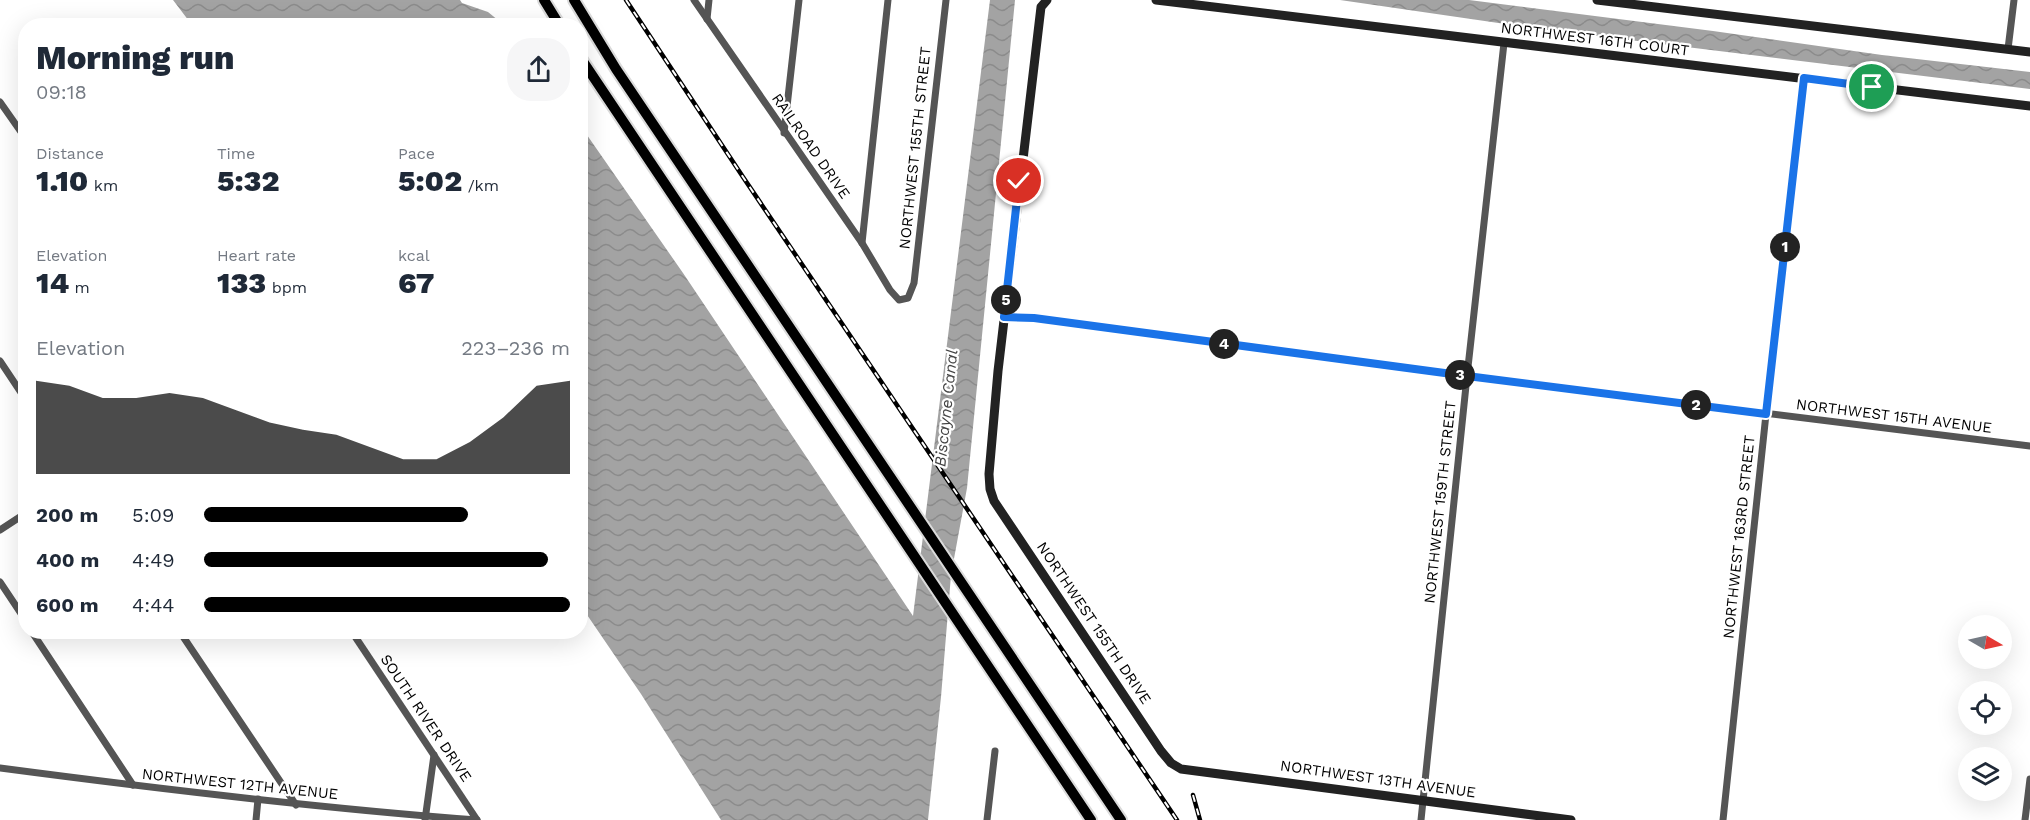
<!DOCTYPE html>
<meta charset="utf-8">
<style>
:root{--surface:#fff;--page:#f6f6f7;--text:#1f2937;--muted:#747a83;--accent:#000}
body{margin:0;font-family:"Work Sans",sans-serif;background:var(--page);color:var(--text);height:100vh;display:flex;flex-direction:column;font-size:22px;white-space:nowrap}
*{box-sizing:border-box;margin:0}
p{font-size:20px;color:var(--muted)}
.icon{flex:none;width:33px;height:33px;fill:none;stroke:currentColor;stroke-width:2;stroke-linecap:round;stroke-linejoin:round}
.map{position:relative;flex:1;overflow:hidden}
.side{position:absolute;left:18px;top:18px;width:570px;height:621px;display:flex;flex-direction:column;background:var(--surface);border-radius:24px;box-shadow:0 6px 24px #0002}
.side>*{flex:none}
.needle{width:39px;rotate:99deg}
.tools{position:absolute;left:1958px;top:615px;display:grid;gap:12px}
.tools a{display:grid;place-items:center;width:54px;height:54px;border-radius:50%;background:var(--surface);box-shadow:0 6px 24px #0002;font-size:30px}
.pin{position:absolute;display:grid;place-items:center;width:51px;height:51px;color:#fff;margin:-26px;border:3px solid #fff;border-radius:50%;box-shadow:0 2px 6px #0007}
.km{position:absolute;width:30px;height:30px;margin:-15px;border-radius:50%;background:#222;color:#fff;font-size:16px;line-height:30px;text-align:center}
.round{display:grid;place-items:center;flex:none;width:63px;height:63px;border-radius:24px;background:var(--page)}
.headline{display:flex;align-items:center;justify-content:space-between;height:102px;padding:0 18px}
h1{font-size:33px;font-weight:800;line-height:45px}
.figures{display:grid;grid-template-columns:repeat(3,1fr);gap:9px;height:102px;padding:6px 18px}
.figures div{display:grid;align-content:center}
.figures b{font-size:30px;font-weight:800}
.figures small{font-size:16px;font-weight:400}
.figures p{font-size:16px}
.chart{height:168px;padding:12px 18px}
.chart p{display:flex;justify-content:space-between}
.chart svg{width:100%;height:108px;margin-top:6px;fill:var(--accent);opacity:.7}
ul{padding:0 18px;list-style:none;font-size:20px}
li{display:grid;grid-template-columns:96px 72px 1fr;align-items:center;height:45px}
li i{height:15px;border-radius:8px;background:var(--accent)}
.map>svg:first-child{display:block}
.water{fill:url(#water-waves)}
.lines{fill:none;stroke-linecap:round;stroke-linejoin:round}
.primary-casing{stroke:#dbdbdb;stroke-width:14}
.street{stroke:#555;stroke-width:7}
.secondary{stroke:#222;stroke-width:9}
.primary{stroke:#000;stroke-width:10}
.rail-casing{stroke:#000;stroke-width:4.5}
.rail{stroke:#fff;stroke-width:2;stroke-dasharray:7;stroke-linecap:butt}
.route-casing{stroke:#fff;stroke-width:12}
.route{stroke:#1a73e8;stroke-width:8}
.labels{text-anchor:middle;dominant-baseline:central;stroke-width:4.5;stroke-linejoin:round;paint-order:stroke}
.street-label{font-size:15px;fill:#000;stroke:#fff}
.water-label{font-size:16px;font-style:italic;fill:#444;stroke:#fff}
</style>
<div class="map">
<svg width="2030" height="820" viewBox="0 0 2030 820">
<defs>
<pattern id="water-waves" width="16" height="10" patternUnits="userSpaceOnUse" patternTransform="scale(1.5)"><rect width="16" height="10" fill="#a3a3a3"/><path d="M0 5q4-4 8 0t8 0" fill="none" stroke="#8b8b8b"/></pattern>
</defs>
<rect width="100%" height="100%" fill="#fff"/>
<!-- water -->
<g class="water">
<path d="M 173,0 L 460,0 L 462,3 L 488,12 L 504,25 L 192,25 Z"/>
<path d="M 990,0 L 1015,0 L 967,488 L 951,575 L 941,697 L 928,820 L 721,820 L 641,694 L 581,606 L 580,125 L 683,273 L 913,616 Z"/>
<path d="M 1340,0 L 1469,0 L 1713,31 L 1882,55 L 2030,72 L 2030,89 L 1540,29 Z"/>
</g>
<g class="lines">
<defs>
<g id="primary">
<path d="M 544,0 L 560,26"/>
<path d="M 574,0 L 616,69 L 1121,820"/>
<path d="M 580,57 L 1091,820"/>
</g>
</defs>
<!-- primary casing -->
<use href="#primary" class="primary-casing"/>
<!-- street -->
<g class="street">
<path d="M 694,0 L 862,243 L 890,290 L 899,300 L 908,298 L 914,283 L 946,0"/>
<path d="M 707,19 L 709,0"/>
<path d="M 2008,49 L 2014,0"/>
<path d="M 0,102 L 26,139"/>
<path d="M 784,133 L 799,0"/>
<path d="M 862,243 L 888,0"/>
<path d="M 1004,317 L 1034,318 L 1467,376 L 2030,446"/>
<path d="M 0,361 L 26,400"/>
<path d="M 0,530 L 26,513"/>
<path d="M 0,582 L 26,621"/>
<path d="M 32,632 L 133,785"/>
<path d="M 180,632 L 296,805"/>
<path d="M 352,632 L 477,820"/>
<path d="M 0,768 C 159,789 317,808 477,820"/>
<path d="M 256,820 L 258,799"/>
<path d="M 425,820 L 434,755"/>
<path d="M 987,820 L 995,751"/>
<path d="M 1421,820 L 1467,376 L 1504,43"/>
<path d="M 1723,820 L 1766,414 L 1804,78"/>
<path d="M 2025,820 L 2030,779"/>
</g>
<!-- secondary -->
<g class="secondary">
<path d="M 1047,0 L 1041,7 L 998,371 L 989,474 L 990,489 L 994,501 L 1161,751 L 1171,763 L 1181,769 L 1571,820"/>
<path d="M 1156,0 L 2030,106"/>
<path d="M 1597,0 L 2030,52"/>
</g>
<!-- primary -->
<use href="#primary" class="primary"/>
<defs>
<g id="rail">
<path d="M 626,0 L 743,177 L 1177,820"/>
<path d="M 1193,795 L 1200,820"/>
</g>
</defs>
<!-- rail casing -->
<use href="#rail" class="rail-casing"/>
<!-- rail -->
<use href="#rail" class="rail"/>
</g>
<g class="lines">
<defs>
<path id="route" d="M 1019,181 L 1004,317 L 1034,318 L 1467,376 L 1766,414 L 1804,78 L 1872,87"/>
</defs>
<!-- route casing -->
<use href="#route" class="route-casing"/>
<!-- route -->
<use href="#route" class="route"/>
</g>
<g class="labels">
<!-- street labels -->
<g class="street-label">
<text transform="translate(1595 39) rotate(7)">NORTHWEST 16TH COURT</text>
<text transform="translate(811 146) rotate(55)">RAILROAD DRIVE</text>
<text transform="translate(915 148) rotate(-84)">NORTHWEST 155TH STREET</text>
<text transform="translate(1894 416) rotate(7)">NORTHWEST 15TH AVENUE</text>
<text transform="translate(1440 502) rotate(-84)">NORTHWEST 159TH STREET</text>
<text transform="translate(1739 537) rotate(-84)">NORTHWEST 163RD STREET</text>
<text transform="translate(1094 623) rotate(56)">NORTHWEST 155TH DRIVE</text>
<text transform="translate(426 718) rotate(56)">SOUTH RIVER DRIVE</text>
<text transform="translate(1378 779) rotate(8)">NORTHWEST 13TH AVENUE</text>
<text transform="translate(240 784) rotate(6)">NORTHWEST 12TH AVENUE</text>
</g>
<!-- water labels -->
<g class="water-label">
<text transform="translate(946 408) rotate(-84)">Biscayne Canal</text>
</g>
</g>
</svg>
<div class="tools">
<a><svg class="needle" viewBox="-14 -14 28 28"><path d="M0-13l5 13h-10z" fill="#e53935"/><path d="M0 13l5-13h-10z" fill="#747a83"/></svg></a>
<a><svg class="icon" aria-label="locate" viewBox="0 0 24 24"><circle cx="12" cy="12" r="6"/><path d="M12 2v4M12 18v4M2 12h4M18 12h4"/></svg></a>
<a><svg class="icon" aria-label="layers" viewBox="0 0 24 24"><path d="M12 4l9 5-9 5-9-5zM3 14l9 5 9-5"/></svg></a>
</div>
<div class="pin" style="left:1872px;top:87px;background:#1e9e55"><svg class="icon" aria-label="arrive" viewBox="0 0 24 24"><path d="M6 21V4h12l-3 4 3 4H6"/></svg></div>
<div class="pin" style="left:1019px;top:181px;background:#d93025"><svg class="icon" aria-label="check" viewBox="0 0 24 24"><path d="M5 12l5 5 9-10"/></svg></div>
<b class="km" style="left:1785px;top:247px">1</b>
<b class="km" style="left:1696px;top:405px">2</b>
<b class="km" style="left:1460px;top:375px">3</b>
<b class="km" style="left:1224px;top:344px">4</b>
<b class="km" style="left:1006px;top:300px">5</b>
<section class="side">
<div class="headline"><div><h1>Morning run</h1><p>09:18</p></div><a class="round"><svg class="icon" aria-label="share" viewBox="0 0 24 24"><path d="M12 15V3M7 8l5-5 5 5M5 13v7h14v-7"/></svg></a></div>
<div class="figures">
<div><p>Distance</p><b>1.10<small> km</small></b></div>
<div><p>Time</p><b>5:32</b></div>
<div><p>Pace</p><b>5:02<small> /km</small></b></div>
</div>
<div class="figures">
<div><p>Elevation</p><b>14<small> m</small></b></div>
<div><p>Heart rate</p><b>133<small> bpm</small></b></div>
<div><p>kcal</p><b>67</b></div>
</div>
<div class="chart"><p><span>Elevation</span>223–236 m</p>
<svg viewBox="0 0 160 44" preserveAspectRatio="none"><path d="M0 44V6L10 8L20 13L30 13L40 11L50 13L60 18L70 23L80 26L90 28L100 33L110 38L120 38L130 31L140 21L150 8L160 6V44z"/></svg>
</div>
<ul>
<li><b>200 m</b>5:09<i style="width:72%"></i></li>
<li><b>400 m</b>4:49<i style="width:94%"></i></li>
<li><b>600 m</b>4:44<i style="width:100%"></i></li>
</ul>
</section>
</div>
